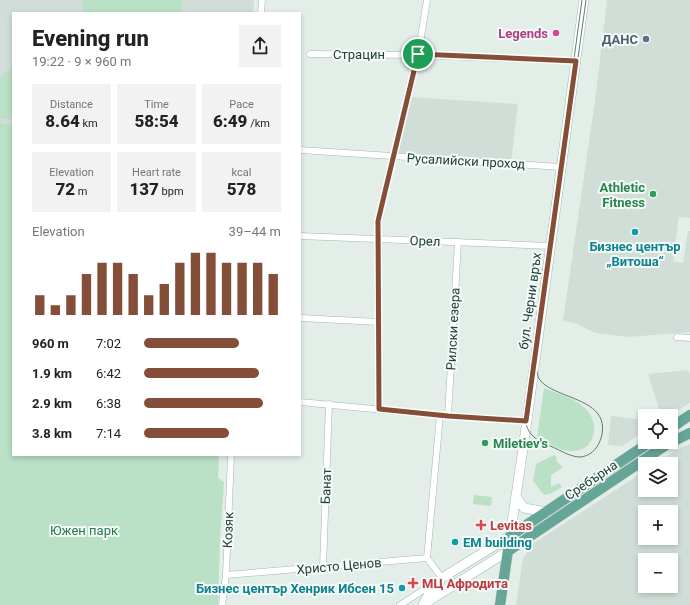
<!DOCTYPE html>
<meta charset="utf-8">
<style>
:root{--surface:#fff;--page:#f2f2f2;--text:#222;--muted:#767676;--accent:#844e38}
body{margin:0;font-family:Roboto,sans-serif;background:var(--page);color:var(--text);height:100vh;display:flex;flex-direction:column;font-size:15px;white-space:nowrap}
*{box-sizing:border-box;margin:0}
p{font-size:13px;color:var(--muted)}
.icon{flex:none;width:22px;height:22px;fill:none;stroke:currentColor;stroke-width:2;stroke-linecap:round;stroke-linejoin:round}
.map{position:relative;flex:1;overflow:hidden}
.drawer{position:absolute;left:12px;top:12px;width:289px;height:444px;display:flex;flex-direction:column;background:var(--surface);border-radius:0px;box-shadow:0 2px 6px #0003}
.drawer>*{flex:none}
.buttons{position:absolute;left:638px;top:409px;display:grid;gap:8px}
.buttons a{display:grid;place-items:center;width:40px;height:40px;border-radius:0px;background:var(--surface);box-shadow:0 2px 6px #0003;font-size:20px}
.pin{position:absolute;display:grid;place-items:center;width:34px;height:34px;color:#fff;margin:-17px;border:2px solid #fff;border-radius:50%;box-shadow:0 1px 4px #0007}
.round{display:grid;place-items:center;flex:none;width:42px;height:42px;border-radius:0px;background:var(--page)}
.headline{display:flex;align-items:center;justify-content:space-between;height:68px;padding:0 20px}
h1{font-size:22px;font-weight:800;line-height:30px}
.stats{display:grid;grid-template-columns:repeat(3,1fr);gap:6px;height:68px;padding:4px 20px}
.stats div{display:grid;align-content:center;border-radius:0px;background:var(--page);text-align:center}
.stats b{font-size:17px;font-weight:800}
.stats small{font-size:11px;font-weight:400}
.stats p{font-size:11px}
.chart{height:112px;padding:8px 20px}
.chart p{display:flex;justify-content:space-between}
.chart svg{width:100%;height:72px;margin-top:4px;stroke:var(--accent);stroke-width:6}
ul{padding:0 20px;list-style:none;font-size:13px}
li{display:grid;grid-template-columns:64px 48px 1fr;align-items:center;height:30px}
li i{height:10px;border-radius:5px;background:var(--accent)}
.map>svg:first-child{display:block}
.built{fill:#d1ded8;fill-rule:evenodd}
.green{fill:#bae0c6}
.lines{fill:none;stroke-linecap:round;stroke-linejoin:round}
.minor-casing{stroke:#a5b6b1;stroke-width:7}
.secondary-casing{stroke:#a0bab2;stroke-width:10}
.primary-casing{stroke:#c1cac8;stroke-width:11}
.minor{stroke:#fff;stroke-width:6}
.secondary{stroke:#fff;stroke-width:9}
.primary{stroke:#65a698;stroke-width:10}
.tram{stroke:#5c7c74;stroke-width:1}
.route-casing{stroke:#fff;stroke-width:8}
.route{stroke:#844e38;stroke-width:5}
.hotel-dot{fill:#d1479c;stroke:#f4faf7;stroke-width:1.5}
.service-dot{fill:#5c6f8a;stroke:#f4faf7;stroke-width:1.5}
.leisure-dot{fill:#2e9e5b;stroke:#f4faf7;stroke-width:1.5}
.culture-dot{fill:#0f9aa8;stroke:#f4faf7;stroke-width:1.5}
.health-dot{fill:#e0444e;stroke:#f4faf7;stroke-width:1.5}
.labels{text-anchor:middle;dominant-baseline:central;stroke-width:4;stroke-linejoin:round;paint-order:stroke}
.hotel-label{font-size:13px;font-weight:bold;fill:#b23c85;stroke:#f4faf7;text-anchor:end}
.service-label{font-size:13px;font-weight:bold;fill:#4e5e75;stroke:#f4faf7;text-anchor:end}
.street-label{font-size:13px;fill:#214039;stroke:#f4faf7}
.leisure-label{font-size:13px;font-weight:bold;fill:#27864d;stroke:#f4faf7;text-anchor:end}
.culture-label{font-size:13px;font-weight:bold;fill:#0d838f;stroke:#f4faf7}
.health-label{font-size:13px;font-weight:bold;fill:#be3a42;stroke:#f4faf7;text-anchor:start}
.park-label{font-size:13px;fill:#287a4b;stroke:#f4faf7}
</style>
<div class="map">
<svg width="690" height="605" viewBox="0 0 690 605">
<rect width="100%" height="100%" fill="#e3eee9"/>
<!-- built -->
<g class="built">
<path d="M 0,0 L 254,0 L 253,13 L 13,13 L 13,277 L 0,275 Z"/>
<path d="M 607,0 L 690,0 L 690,218 L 679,217 L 673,261 L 683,263 L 688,231 L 690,231 L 690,332 L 629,337 L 595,333 L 575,323 L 563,321 L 596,93 Z"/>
<path d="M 410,97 L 518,104 L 511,162 L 395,155 Z"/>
<path d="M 688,370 L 690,373 L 690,403 L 669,416 L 648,416 L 659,409 L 648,374 Z"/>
<path d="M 611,416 L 643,420 L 645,418 L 645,431 L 622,446 L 608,445 Z"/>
<path d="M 690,444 L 690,605 L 516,605 L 523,558 L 534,543 L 645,471 L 645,490 L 671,490 L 671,464 L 655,464 L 676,450 ZM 645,512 L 671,512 L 671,538 L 645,538 ZM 645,560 L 671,560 L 671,586 L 645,586 Z"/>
</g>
<!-- green -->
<g class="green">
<path d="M 83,0 L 182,0 L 181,13 L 83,13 Z"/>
<path d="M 13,66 L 13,120 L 0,118 L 0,78 Z"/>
<path d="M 0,123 L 13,125 L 13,455 L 219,455 L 218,478 L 224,482 L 220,538 L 218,605 L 0,605 Z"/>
<path d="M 544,388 C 557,393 575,398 586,409 C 602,426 594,454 568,451 C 559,450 545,441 537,437 Z"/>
<path d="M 554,455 L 556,456 L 557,462 L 563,467 L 551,475 L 551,487 L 559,483 L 562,487 L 550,494 L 544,495 L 533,481 L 536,464 Z"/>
<path d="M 474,495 L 492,497 L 491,506 L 473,504 Z"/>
</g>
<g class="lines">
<defs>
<g id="minor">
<path d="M 261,13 L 262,0"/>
<path d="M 310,54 L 418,55 L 576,61"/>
<path d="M 300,150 L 561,167"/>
<path d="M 300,236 L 551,246"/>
<path d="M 300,318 L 379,322"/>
<path d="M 677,337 L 690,338"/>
<path d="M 300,402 L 448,416 L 527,421"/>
<path d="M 379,409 L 378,221 L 418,55 L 427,0"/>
<path d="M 448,416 L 458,242"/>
<path d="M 427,558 L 440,415"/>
<path d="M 323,567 L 329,404"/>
<path d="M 226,575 L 427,558"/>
<path d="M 222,605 L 226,575 L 231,455"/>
<path d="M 400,605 L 442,578 L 427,558"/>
</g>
<g id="secondary">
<path d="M 516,497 L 524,508 L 547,512"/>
<path d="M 424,604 L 508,551"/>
<path d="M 423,605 L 429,594 L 442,578 L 510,536 L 524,442 L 584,0"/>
</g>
<g id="primary">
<path d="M 671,428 L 690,415"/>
<path d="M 508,551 L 666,445 L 690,433"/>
<path d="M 500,605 L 510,536 L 650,442"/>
</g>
</defs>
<!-- minor casing -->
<use href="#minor" class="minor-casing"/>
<!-- secondary casing -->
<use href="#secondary" class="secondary-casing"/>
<!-- primary casing -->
<use href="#primary" class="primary-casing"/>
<!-- minor -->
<use href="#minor" class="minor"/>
<!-- secondary -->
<use href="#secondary" class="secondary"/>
<!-- primary -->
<use href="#primary" class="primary"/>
<!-- tram -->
<path class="tram" d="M 582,0 L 525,419 C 528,439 540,441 557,449 C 563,452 572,457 580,457 C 599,456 609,428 598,414 C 587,398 550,394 540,380 C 537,376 536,368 536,362 L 586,0"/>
</g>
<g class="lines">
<defs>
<path id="route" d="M 418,54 L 576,61 L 526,421 L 448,416 L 379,409 L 378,221 Z"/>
</defs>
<!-- route casing -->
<use href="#route" class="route-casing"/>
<!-- route -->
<use href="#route" class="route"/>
</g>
<!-- markers -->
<circle class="hotel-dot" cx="556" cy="33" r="4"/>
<circle class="service-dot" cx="646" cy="39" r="4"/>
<g class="leisure-dot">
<circle cx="653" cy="194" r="4"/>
<circle cx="485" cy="443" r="4"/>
</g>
<g class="culture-dot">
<circle cx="635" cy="232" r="4"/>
<circle cx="455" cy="542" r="4"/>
<circle cx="402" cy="588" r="4"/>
</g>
<g class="health-dot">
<path d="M479 519h4v4h4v4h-4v4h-4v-4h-4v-4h4z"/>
<path d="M411 577h4v4h4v4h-4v4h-4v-4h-4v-4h4z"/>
</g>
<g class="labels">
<!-- hotel labels -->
<g class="hotel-label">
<text x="548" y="33">Legends</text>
</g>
<!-- service labels -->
<g class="service-label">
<text x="638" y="39">ДАНС</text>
</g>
<!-- street labels -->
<g class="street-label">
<text x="359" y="54">Страцин</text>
<text transform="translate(466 161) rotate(3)">Русалийски проход</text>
<text transform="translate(425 241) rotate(2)">Орел</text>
<text transform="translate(530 301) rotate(-82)">бул. Черни връх</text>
<text transform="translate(453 329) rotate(-87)">Рилски езера</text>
<text transform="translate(591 480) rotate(-34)">Сребърна</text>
<text transform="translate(326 486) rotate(-88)">Банат</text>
<text transform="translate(228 530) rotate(-88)">Козяк</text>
<text transform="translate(339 566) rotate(-5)">Христо Ценов</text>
</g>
<!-- leisure labels -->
<g class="leisure-label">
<text x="645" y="187">Athletic<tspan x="645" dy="15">Fitness</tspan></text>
<text x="493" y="443" text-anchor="start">Miletiev's</text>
</g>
<!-- culture labels -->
<g class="culture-label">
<text x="635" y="246">Бизнес център<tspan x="635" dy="15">„Витоша“</tspan></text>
<text x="463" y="542" text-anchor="start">EM building</text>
<text x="394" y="588" text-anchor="end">Бизнес център Хенрик Ибсен 15</text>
</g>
<!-- health labels -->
<g class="health-label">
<text x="490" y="525">Levitas</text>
<text x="422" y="583">МЦ Афродита</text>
</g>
<!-- park labels -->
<g class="park-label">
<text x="84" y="530">Южен парк</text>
</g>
</g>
</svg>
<div class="buttons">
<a><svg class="icon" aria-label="locate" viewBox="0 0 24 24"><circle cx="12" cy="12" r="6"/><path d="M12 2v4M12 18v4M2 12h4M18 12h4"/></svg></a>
<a><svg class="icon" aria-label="layers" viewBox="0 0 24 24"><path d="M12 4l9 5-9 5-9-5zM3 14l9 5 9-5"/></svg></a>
<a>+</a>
<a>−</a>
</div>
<div class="pin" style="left:418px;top:54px;background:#1e9e55"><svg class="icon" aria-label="arrive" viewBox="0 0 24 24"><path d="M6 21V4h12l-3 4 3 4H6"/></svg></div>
<section class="drawer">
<div class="headline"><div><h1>Evening run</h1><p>19:22 · 9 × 960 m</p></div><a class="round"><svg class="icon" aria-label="share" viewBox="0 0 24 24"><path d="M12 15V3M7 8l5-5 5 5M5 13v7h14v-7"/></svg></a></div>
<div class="stats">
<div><p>Distance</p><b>8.64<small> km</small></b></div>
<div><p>Time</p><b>58:54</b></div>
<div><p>Pace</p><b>6:49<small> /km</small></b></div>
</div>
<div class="stats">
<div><p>Elevation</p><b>72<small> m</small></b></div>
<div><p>Heart rate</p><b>137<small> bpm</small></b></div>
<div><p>kcal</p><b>578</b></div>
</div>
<div class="chart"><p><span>Elevation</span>39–44 m</p>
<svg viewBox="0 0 160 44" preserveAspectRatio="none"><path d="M5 44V32M15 44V38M25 44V32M35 44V19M45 44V12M55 44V12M65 44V19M75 44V32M85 44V25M95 44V12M105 44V6M115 44V6M125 44V12M135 44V12M145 44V12M155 44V19"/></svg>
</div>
<ul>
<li><b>960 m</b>7:02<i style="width:69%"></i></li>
<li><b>1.9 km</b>6:42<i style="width:84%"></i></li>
<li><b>2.9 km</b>6:38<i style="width:87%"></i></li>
<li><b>3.8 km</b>7:14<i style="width:62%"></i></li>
</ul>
</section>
</div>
